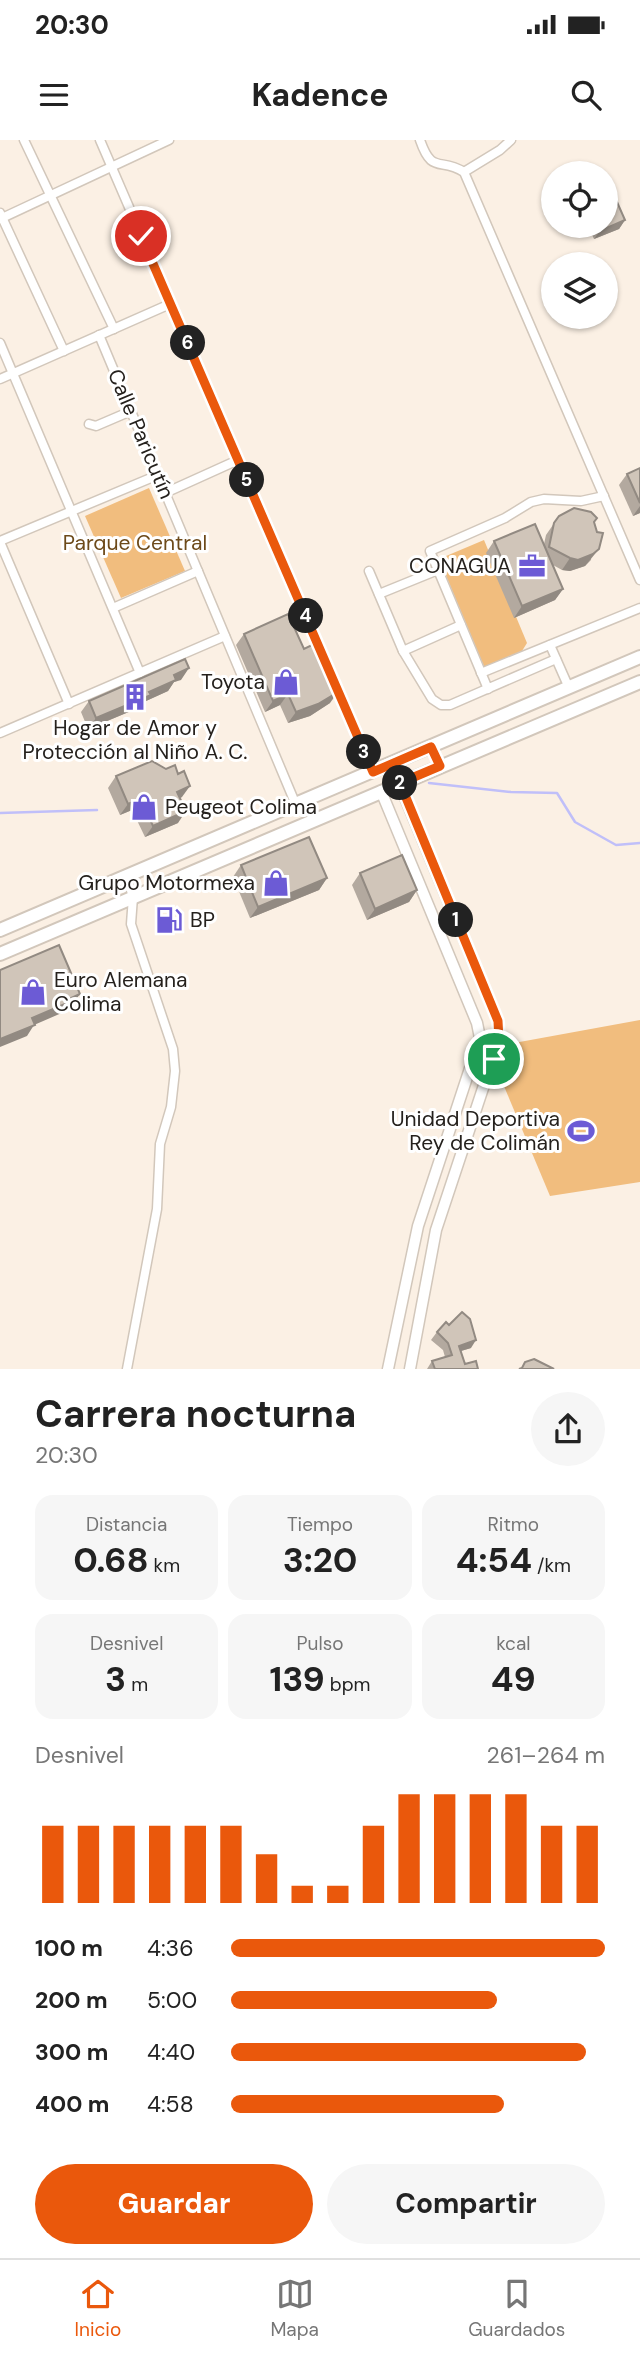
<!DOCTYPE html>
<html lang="es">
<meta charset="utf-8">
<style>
:root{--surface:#fff;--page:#f6f6f6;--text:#222;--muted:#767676;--line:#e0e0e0;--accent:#ea580c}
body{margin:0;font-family:"DM Sans",sans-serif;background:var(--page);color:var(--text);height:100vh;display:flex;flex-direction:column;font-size:26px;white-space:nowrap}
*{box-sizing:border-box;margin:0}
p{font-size:23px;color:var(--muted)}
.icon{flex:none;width:38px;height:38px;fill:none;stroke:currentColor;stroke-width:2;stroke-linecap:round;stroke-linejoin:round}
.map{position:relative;height:1229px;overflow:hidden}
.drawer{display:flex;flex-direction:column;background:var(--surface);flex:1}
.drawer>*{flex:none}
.fabs{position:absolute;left:541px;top:21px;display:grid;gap:14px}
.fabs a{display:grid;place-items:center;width:77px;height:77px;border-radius:50%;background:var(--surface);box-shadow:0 2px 5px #0004;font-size:35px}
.pin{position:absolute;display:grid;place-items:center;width:60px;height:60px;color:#fff;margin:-30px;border:4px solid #fff;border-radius:50%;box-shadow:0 2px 7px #0007}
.km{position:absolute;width:35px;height:35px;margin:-18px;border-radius:50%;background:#222;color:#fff;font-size:19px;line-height:35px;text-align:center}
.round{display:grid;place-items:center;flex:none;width:74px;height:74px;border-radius:37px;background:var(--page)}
.head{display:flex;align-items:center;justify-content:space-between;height:119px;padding:0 35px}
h1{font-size:38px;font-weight:700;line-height:52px}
.figures{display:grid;grid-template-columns:repeat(3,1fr);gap:10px;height:119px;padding:7px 35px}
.figures div{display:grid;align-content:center;border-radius:18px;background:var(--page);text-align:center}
.figures b{font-size:35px;font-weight:700}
.figures small{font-size:19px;font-weight:400}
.figures p{font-size:19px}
.chart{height:196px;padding:14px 35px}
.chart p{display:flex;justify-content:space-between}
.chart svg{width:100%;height:126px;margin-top:7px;stroke:var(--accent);stroke-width:6}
.primary-button{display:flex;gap:14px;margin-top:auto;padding:14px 35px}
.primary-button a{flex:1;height:80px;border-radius:42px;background:var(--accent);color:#fff;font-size:28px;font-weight:700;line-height:80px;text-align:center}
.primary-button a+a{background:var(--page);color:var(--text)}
ul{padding:0 35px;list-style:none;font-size:23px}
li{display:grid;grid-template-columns:112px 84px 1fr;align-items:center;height:52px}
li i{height:18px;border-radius:9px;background:var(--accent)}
.status{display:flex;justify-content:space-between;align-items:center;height:49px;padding:0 35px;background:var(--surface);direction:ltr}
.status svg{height:19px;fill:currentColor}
header{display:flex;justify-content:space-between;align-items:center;height:91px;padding:0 35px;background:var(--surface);font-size:32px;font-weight:700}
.dock{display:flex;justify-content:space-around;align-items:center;height:98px;border-top:2px solid var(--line);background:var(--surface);font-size:19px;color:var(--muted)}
.dock a{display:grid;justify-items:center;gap:4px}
.dock .active{color:var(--accent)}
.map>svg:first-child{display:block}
.green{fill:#f1bd7e}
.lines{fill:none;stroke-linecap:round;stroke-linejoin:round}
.stream{stroke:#c0bff9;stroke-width:2.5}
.minor-casing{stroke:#d2c7bb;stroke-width:11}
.tertiary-casing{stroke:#d2c7bb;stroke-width:13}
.primary-casing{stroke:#d2c7bb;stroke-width:16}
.minor{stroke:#fff;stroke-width:8}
.tertiary{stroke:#fff;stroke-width:10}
.primary{stroke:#fff;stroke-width:12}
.wall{fill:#b3a99f}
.shaded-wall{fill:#928a82}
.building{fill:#d0c5b9;stroke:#928a82;stroke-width:2}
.route-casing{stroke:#fff;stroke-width:14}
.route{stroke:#ea580c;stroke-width:9}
.labels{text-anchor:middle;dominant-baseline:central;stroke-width:6;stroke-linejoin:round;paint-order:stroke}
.street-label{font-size:21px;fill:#25211d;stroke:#fff}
.park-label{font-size:21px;fill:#6d4a1a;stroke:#fff}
.poi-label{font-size:21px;fill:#25211d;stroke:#fff;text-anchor:end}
</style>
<div class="status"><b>20:30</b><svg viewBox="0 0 49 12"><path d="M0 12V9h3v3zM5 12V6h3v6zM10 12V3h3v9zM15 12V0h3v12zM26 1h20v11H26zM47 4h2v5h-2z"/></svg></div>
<header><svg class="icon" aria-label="menu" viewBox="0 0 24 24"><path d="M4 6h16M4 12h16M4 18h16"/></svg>Kadence<svg class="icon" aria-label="search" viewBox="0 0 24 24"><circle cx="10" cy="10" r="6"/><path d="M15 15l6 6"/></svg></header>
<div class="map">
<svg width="640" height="1229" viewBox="0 0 640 1229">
<rect width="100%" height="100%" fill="#fbf0e4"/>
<!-- green -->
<g class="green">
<path d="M 149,348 L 185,431 L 121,458 L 85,376 Z"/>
<path d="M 484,400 L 527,503 L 522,511 L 484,527 L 439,419 Z"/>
<path d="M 640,880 L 640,1042 L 550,1056 L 501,939 L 514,903 Z"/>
</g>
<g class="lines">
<!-- stream -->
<g class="stream">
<path d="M 397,629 L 407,635"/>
<path d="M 429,643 L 511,652 L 557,653 L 575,682 L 616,705 L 640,703"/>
<path d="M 0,673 L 97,670"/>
</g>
<defs>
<g id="minor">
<path d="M 24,0 L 114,189"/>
<path d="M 100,0 L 373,632"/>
<path d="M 420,0 C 432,35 440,17 464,32 L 640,440"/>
<path d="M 464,32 L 500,10 L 511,0"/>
<path d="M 0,73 L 64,211"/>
<path d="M 0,79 L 169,0"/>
<path d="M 99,195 L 296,665"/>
<path d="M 0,203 L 140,533"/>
<path d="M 0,239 L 170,164"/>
<path d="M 89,284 L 96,286 L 131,271"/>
<path d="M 165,353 L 238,320"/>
<path d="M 0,401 L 158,335"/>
<path d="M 0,402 L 69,564"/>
<path d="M 369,431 L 403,511 L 432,559 L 441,565 L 450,565 L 556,519"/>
<path d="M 379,454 L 438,430"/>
<path d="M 113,468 L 198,431"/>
<path d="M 550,505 L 569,548"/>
<path d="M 403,511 L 461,485"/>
<path d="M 481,533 L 640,468"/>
<path d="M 488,549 L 430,411 L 505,378 L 531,362 L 544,359 L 581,361 L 604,356"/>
<path d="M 0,593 L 225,496"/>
<path d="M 127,1229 L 157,1069 L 160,1004 L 171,967 L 175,931 L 173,909 L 131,784 L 133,757 L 127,737"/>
</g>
<g id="tertiary">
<path d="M 399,643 L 498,881 L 499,900 L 436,1090 L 410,1229"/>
<path d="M 381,651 L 477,883 L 480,898 L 418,1086 L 388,1229"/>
</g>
<g id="primary">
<path d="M 0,790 L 640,517"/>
<path d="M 0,814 L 640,542"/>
</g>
</defs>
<!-- minor casing -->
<use href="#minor" class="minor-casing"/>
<!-- tertiary casing -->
<use href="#tertiary" class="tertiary-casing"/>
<!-- primary casing -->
<use href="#primary" class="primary-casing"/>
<!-- minor -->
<use href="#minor" class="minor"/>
<!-- tertiary -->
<use href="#tertiary" class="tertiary"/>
<!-- primary -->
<use href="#primary" class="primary"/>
</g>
<!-- wall -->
<g class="wall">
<path d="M 625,80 L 619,89 L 594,99 L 588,86 L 606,86 Z"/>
<path d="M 640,328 L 640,373 L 633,376 L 619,345 L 627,334 Z"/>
<path d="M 559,376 L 594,383 L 591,420 L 585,426 L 570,431 L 562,430 L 553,425 L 563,449 L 555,460 L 514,478 L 486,413 L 494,401 L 544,404 L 546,395 Z"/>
<path d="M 244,494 L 304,509 L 330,563 L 310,576 L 288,583 L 280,565 L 265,572 L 236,505 Z"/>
<path d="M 181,540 L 174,542 L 168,551 L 146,561 L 143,566 L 88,589 L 81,572 L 89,561 Z"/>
<path d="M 166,629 L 178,634 L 182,657 L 180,658 L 178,683 L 145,697 L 132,670 L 120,675 L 108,648 L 116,636 Z"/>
<path d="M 241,725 L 327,738 L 319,750 L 250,778 L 233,737 Z"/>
<path d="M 360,733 L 417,750 L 409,762 L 367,780 L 352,745 Z"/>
<path d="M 437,1192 L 471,1208 L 461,1211 L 465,1224 L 478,1229 L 427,1229 L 432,1221 L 445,1217 L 443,1210 L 431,1200 Z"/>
</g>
<!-- shaded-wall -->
<g class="shaded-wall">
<path d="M 625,80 L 619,89 L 594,99 L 600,91 Z"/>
<path d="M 640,366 L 640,373 L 633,376 Z"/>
<path d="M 599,409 L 585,426 L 570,431 L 562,430 L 570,418 Z"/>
<path d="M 563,449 L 555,460 L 514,478 L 522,466 Z"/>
<path d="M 189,528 L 181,540 L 174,542 L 168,551 L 146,561 L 143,566 L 88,589 L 96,578 L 149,552 L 174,535 Z"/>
<path d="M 338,552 L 330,563 L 310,576 L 288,583 L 296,572 Z"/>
<path d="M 288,554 L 280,565 L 265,572 L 273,561 Z"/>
<path d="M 190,646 L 182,657 L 169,663 L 177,652 Z"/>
<path d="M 140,659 L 132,670 L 120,675 L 128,664 Z"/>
<path d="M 186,671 L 178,683 L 145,697 L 153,686 Z"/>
<path d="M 327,738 L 319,750 L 250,778 L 258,767 Z"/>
<path d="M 417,750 L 409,762 L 367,780 L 375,769 Z"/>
<path d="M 80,854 L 72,865 L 68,867 L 64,872 L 34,885 L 27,896 L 0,907 L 0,899 L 32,878 Z"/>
<path d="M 476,1200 L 471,1208 L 454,1213 L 459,1206 Z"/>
</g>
<!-- building -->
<g class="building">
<path d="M 613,53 L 625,80 L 600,91 L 597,86 L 606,86 L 606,57 Z"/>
<path d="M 640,328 L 640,363 L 627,334 Z"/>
<path d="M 574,368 L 591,372 L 597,378 L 594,382 L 597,392 L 603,393 L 599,409 L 593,414 L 578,420 L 570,418 L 549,407 L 554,383 L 559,376 Z"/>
<path d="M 535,384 L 563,449 L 522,466 L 494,401 Z"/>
<path d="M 288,474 L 304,509 L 316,503 L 338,552 L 318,564 L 296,572 L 288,554 L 273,561 L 244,494 Z"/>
<path d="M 185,519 L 189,528 L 174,535 L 176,540 L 149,552 L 151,555 L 96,578 L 89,561 Z"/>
<path d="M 152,621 L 166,629 L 175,625 L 178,634 L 184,631 L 190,646 L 177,652 L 186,671 L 153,686 L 140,659 L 128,664 L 116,636 Z"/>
<path d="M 309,697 L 327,738 L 258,767 L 241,725 Z"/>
<path d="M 402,715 L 417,750 L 375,769 L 360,733 Z"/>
<path d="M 59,805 L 80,854 L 71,858 L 72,861 L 32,878 L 35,885 L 0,899 L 0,830 Z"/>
<path d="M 462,1172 L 470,1179 L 476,1200 L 459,1206 L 465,1224 L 476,1221 L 478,1229 L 435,1229 L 432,1221 L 452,1215 L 448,1203 L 437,1192 L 446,1182 L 449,1185 Z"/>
<path d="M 534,1219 L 554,1229 L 519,1229 L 522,1228 L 525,1222 Z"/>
</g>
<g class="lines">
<defs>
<path id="route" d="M 141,96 L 373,632 L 431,607 L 440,626 L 400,643 L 498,881 L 499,900 L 494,919"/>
</defs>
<!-- route casing -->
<use href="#route" class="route-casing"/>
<!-- route -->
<use href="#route" class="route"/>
</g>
<!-- icons -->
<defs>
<symbol id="office-bare" viewBox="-9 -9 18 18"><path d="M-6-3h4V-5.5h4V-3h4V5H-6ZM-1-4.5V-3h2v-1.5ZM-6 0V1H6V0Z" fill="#6c5bd5" stroke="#fff" stroke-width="2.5" paint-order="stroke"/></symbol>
<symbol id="shop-bare" viewBox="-9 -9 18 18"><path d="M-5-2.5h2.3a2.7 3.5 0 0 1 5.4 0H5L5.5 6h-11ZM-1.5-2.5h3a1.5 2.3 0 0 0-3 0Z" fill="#6c5bd5" stroke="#fff" stroke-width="2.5" paint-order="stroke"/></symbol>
<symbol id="building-bare" viewBox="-9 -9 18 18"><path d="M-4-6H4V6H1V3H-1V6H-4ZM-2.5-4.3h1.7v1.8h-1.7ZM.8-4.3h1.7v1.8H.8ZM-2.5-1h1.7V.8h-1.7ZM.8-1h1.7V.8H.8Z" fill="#6c5bd5" stroke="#fff" stroke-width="2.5" paint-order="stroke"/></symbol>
<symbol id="fuel-bare" viewBox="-9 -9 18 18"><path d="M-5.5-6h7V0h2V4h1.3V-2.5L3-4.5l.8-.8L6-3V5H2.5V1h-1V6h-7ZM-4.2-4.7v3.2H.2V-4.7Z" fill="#6c5bd5" stroke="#fff" stroke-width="2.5" paint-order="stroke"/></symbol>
<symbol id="stadium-bare" viewBox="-9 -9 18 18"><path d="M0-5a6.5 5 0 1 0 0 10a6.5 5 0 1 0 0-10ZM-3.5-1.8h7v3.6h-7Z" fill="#6c5bd5" stroke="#fff" stroke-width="2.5" paint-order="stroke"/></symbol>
</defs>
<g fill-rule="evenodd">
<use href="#office-bare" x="513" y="407" width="38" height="38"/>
<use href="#shop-bare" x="267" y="523" width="38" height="38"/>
<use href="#building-bare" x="116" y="538" width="38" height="38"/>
<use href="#shop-bare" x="125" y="648" width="38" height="38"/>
<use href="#shop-bare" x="257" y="724" width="38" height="38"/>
<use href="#fuel-bare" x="150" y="761" width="38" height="38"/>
<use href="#shop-bare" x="14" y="833" width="38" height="38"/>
<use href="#stadium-bare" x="562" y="972" width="38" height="38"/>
</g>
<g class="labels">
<!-- street labels -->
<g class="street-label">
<text transform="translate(141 294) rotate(67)">Calle Paricutín</text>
</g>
<!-- park labels -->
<g class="park-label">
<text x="135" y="403">Parque Central</text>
</g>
<!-- poi labels -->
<g class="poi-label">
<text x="511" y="426">CONAGUA</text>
<text x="265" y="542">Toyota</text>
<text x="135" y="588" text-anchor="middle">Hogar de Amor y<tspan x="135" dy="24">Protección al Niño A. C.</tspan></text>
<text x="165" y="667" text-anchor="start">Peugeot Colima</text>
<text x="255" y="743">Grupo Motormexa</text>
<text x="190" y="780" text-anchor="start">BP</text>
<text x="54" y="840" text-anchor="start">Euro Alemana<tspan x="54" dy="24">Colima</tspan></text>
<text x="560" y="979">Unidad Deportiva<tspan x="560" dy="24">Rey de Colimán</tspan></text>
</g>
</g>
</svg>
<div class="fabs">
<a><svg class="icon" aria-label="locate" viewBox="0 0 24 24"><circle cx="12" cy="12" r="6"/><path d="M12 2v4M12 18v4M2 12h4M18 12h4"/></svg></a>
<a><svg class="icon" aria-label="layers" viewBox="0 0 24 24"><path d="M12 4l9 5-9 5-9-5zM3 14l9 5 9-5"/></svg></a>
</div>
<div class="pin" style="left:494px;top:919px;background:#1e9e55"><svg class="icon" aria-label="arrive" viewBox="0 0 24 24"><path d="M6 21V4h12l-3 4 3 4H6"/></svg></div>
<div class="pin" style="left:141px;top:96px;background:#d93025"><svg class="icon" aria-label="check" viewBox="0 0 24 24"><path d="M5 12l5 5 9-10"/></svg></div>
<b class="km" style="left:456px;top:780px">1</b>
<b class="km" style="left:400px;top:643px">2</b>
<b class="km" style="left:364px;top:612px">3</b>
<b class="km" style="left:306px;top:476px">4</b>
<b class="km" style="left:247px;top:340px">5</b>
<b class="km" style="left:188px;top:203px">6</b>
</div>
<section class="drawer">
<div class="head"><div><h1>Carrera nocturna</h1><p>20:30</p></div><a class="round"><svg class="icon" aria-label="share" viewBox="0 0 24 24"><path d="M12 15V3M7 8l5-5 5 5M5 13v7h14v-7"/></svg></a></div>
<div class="figures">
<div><p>Distancia</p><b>0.68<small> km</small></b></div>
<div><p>Tiempo</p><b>3:20</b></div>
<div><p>Ritmo</p><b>4:54<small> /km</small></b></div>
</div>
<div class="figures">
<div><p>Desnivel</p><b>3<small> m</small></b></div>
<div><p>Pulso</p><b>139<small> bpm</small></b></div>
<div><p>kcal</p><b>49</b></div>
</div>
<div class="chart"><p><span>Desnivel</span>261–264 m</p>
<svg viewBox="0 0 160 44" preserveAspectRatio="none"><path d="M5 44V17M15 44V17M25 44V17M35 44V17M45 44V17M55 44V17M65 44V27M75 44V38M85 44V38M95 44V17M105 44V6M115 44V6M125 44V6M135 44V6M145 44V17M155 44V17"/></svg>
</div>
<ul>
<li><b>100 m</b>4:36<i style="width:100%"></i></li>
<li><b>200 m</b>5:00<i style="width:71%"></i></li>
<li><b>300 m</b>4:40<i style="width:95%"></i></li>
<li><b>400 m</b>4:58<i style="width:73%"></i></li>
</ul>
<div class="primary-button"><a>Guardar</a><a>Compartir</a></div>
</section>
<nav class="dock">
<a class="active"><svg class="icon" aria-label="home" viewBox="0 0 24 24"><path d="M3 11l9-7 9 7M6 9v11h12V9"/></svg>Inicio</a>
<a><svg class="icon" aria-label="map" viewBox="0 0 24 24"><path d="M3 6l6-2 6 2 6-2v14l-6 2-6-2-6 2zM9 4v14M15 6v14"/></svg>Mapa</a>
<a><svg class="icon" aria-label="saved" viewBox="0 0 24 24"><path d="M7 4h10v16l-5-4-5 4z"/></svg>Guardados</a>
</nav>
